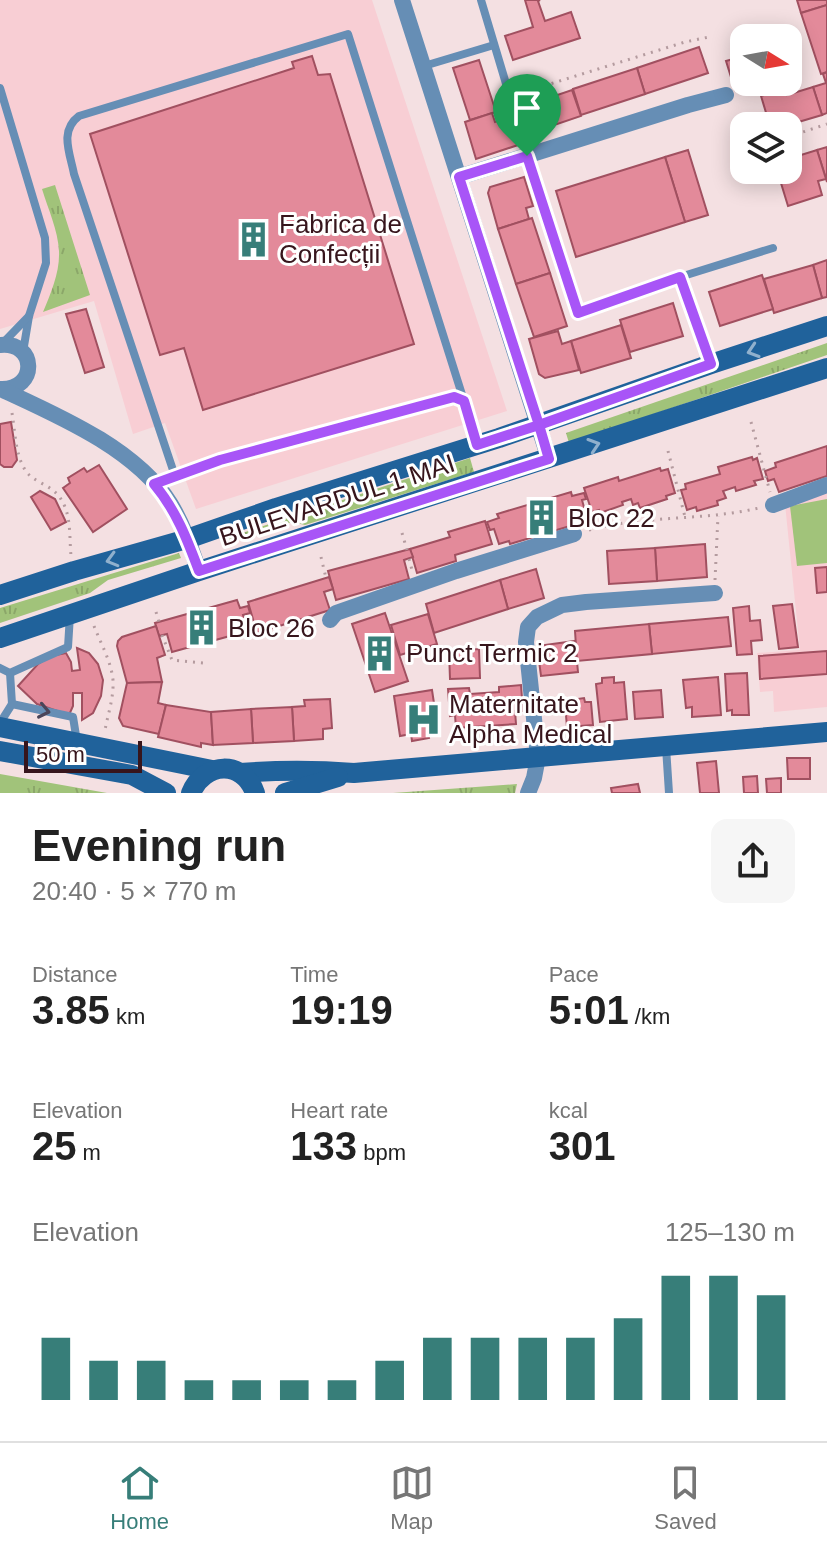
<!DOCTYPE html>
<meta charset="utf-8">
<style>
:root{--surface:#fff;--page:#f6f6f6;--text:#222;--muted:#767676;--line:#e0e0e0;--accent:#377e79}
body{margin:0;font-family:Helvetica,sans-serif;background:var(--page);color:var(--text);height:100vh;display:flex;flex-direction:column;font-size:30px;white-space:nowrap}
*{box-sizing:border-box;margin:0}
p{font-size:26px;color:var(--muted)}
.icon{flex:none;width:44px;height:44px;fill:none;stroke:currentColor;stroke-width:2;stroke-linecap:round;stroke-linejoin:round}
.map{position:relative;height:793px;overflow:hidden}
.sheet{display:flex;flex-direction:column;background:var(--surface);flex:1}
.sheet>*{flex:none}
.needle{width:52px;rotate:101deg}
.controls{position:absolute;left:730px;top:24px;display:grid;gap:16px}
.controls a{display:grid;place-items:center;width:72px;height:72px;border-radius:16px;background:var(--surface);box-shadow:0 4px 20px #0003;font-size:40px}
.scale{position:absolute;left:24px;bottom:20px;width:118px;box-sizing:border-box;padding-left:8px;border:4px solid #37151c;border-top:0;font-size:22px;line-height:28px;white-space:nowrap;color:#37151c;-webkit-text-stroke:6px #fff;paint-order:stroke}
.pin{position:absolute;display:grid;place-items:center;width:68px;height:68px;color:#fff;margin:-82px -34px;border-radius:50% 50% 50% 0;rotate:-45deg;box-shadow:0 0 8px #0007}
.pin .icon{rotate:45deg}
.round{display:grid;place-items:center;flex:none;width:84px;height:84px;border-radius:16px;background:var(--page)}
.overview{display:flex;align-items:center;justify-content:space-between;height:136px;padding:0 32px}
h1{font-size:44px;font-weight:700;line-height:60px}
.metrics{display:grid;grid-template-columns:repeat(3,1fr);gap:12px;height:136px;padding:8px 32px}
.metrics div{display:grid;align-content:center}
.metrics b{font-size:40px;font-weight:700}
.metrics small{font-size:22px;font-weight:400}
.metrics p{font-size:22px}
.chart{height:224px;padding:16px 32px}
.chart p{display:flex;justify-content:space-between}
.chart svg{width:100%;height:144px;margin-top:8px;stroke:var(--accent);stroke-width:6}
.tabs{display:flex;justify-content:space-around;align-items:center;height:112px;border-top:2px solid var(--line);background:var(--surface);font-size:22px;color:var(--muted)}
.tabs a{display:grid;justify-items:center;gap:4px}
.tabs .current{color:var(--accent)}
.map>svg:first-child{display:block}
.built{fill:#f8ced4}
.grass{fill:url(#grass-tufts)}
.pitch{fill:#a1c37a}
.building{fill:#e38a9a;stroke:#a15060;stroke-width:2}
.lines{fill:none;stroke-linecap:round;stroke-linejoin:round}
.path{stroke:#b49b9f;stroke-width:3;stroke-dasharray:2 6;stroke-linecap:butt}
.service{stroke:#668eb5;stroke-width:8}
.minor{stroke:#668eb5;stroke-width:16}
.secondary{stroke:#20629b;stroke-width:20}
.oneway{stroke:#90b0cd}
.oneway2{stroke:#4a4559}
.route-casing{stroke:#fff;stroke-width:16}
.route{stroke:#a855f7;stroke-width:10}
.labels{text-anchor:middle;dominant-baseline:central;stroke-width:6;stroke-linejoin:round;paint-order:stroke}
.poi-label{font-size:26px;fill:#37151c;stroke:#fff;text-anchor:start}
.street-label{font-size:26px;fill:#37151c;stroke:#fff}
</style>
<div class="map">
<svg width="827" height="793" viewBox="0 0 827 793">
<defs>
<pattern id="grass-tufts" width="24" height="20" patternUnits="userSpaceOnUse" patternTransform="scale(2)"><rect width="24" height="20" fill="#a1c37a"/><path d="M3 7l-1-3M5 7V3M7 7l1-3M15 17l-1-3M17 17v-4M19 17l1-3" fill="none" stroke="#8ba769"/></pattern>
</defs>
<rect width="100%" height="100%" fill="#f4e0e2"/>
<!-- built -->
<g class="built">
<path d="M 0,0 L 372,0 L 507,411 L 196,509 L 165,423 L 133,434 L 94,301 L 0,329 Z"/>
<path d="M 827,491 L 827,707 L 774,712 L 773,691 L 760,692 L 757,653 L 800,650 L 785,504 Z"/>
</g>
<!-- grass -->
<g class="grass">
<path d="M 55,185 L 90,295 L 43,312 C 51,293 60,272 59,251 C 58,230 48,209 42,189 Z"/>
<path d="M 827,343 L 827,355 L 569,443 L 566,433 Z"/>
<path d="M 470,458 L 474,472 L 305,525 L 292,522 L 225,544 L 224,539 Z"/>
<path d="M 179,553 L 181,558 L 108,580 L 90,593 L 0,623 L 0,608 Z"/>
<path d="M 0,774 L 107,793 L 0,793 Z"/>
<path d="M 517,784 L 515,793 L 393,793 Z"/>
</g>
<!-- pitch -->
<path class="pitch" d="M 827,499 L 827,563 L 797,566 L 790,506 Z"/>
<!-- building -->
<g class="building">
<path d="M 525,0 L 540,0 L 538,1 L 545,21 L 571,12 L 580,38 L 513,60 L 505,36 L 533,27 Z"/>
<path d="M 797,0 L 827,0 L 827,5 L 801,13 Z"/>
<path d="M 827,5 L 827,72 L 821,74 L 801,13 Z"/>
<path d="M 791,42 L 800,71 L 788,74 L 788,43 Z"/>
<path d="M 699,47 L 708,73 L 645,94 L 637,68 Z"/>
<path d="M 312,56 L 318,75 L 330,74 L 414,344 L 203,410 L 184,348 L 160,355 L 90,134 L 294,68 L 292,62 Z"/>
<path d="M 744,56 L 744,82 L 762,82 L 735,90 L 726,61 Z"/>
<path d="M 479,60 L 496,112 L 470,120 L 453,68 Z"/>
<path d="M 637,68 L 645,94 L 581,115 L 573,89 Z"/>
<path d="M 827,72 L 827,113 L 822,115 L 813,87 L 826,83 L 823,74 Z"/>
<path d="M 813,87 L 822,115 L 785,126 L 770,126 L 761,96 L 785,88 L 787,95 Z"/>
<path d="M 572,90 L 581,116 L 519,137 L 510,111 Z"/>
<path d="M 492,113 L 495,122 L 512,116 L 521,144 L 476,159 L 465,122 Z"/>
<path d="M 827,147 L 827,182 L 817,150 Z"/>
<path d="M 688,150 L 708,215 L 685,222 L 665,157 Z"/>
<path d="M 817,150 L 826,179 L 818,181 L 822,195 L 788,206 L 777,170 L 788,170 L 788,159 Z"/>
<path d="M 665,157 L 685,222 L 576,257 L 556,191 Z"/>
<path d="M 524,177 L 533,206 L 526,208 L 529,219 L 498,229 L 488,193 L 490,187 Z"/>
<path d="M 532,218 L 550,273 L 516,284 L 498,229 Z"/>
<path d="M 827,260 L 827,297 L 822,298 L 813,265 Z"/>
<path d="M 813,265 L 822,298 L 774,313 L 764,279 Z"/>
<path d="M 550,273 L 567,326 L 534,337 L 516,284 Z"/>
<path d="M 762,275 L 773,309 L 720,326 L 709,292 Z"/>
<path d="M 673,303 L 683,336 L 630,352 L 620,320 Z"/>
<path d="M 86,309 L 104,367 L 85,373 L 66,314 Z"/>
<path d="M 621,325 L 631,358 L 581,373 L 571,341 Z"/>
<path d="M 558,331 L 562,344 L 571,341 L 579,370 L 545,378 L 539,374 L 529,339 Z"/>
<path d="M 11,422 L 17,460 L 12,467 L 4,467 L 0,464 L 0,424 Z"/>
<path d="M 827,446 L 827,476 L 779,492 L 774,479 L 768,481 L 765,471 L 776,467 L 775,463 Z"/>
<path d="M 752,457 L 753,460 L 757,458 L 763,479 L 754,481 L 756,485 L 736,491 L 735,487 L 723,491 L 726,498 L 717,501 L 718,505 L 697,511 L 696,507 L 687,510 L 681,490 L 686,489 L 685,484 L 720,474 L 718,467 Z"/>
<path d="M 99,465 L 127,509 L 93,532 L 63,488 L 70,483 L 68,478 L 84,468 L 87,472 Z"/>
<path d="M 660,468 L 661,471 L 668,469 L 675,493 L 666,496 L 667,499 L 640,508 L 638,503 L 633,505 L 631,499 L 622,502 L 623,505 L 600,513 L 599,510 L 592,512 L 584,488 L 618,477 L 619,481 Z"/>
<path d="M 40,491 L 55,499 L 66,522 L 51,530 L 31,497 Z"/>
<path d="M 571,492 L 572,496 L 584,493 L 586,499 L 582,500 L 587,518 L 579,520 L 580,523 L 510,544 L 509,541 L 499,544 L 494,529 L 490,530 L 487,522 L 499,518 L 497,514 Z"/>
<path d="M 485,521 L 492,544 L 455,555 L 456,561 L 417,573 L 410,549 L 450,537 L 448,532 Z"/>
<path d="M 705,544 L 707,577 L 657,581 L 655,548 Z"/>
<path d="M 655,548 L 657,581 L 609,584 L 607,551 Z"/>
<path d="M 410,549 L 413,557 L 404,560 L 409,579 L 336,600 L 328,571 Z"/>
<path d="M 827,567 L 827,592 L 817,593 L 815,568 Z"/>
<path d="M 536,569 L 544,598 L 508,609 L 500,580 Z"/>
<path d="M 329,577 L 333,589 L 324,592 L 330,610 L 257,633 L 248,602 Z"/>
<path d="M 500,580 L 508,609 L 434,633 L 426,604 Z"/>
<path d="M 237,600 L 240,608 L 248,606 L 250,613 L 243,615 L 248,631 L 172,652 L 167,634 L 159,636 L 155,623 Z"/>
<path d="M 792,604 L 798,647 L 779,649 L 773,606 Z"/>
<path d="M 749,606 L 750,621 L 760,620 L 762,640 L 751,641 L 752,654 L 737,655 L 733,608 Z"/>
<path d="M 385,613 L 408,681 L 375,692 L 352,624 Z"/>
<path d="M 428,614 L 437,644 L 400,655 L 391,625 Z"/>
<path d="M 728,617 L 731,646 L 652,654 L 649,624 Z"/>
<path d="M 649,624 L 652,654 L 577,661 L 575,631 Z"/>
<path d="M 156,626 L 165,655 L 157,658 L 162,682 L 127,683 L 117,646 L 118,641 L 122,637 Z"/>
<path d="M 575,641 L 578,672 L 541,676 L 537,646 Z"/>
<path d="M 77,648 L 89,653 L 98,664 L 103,680 L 101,696 L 93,713 L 82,720 L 82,693 L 73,693 L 73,706 L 69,715 L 37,704 L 18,686 L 38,664 L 51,656 L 66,653 L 71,662 L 72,671 L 80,670 Z"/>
<path d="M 479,649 L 480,678 L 450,679 L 449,651 Z"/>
<path d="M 827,651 L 827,674 L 760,679 L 759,656 Z"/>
<path d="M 747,673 L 749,715 L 732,715 L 732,710 L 727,711 L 725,674 Z"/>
<path d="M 614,677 L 614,683 L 624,682 L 627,719 L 600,722 L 596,684 L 602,683 L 602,678 Z"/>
<path d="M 718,677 L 721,715 L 692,717 L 692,707 L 686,708 L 683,680 Z"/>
<path d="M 162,682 L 158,703 L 166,705 L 159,734 L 123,726 L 119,718 L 127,683 Z"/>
<path d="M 521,685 L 523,711 L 515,711 L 516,724 L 456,728 L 455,715 L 450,716 L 448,689 L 469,688 L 470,694 L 499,692 L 499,687 Z"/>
<path d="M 432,690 L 438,730 L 428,732 L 429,738 L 412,741 L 411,734 L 400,736 L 394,696 Z"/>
<path d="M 661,690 L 663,717 L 635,719 L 633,692 Z"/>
<path d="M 584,698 L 585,702 L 591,702 L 593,725 L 567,727 L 565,704 L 577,703 L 577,699 Z"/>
<path d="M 330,699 L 332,728 L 323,729 L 323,739 L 294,741 L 292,707 L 305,706 L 304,700 Z"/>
<path d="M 166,705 L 211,712 L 213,745 L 201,743 L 201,747 L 158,737 Z"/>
<path d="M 292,707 L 294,741 L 253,743 L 251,709 Z"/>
<path d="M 251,709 L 253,743 L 213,745 L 211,712 Z"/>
<path d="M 787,758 L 810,758 L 810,779 L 788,779 Z"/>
<path d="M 716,761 L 719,793 L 700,793 L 697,763 Z"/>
<path d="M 757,776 L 758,793 L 744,793 L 743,777 Z"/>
<path d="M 781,778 L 781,793 L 767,793 L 766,779 Z"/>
<path d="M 638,784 L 640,793 L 612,793 L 611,788 Z"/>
</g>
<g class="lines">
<!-- path -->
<g class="path">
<path d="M 521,93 L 685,42 L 709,37"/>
<path d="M 788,137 L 827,124"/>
<path d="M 742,151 L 744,151"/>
<path d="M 12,413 C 15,430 15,452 24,468 C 30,481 49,484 58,495 C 72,512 69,535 71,556"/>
<path d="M 751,422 L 770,492"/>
<path d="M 668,451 L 685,517"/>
<path d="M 589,530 C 645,515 703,521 759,508"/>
<path d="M 402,533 L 407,550"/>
<path d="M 321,557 L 326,578"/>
<path d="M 409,559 L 412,570"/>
<path d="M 715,580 L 718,516"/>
<path d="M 156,612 L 159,622"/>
<path d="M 94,626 C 101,644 111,661 113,680 C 114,697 108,714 105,730"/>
<path d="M 162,635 L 172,660 L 203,663"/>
</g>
<!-- service -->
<g class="service">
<path d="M 481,0 L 510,97"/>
<path d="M 424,66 L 494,45"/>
<path d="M 0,88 L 45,238 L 46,263 L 29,316 L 23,352"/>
<path d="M 527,156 L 578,313 L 680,277 L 773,248"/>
<path d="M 680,277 L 710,363"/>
<path d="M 2,344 L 29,316"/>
<path d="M 464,401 L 348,34 L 79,116 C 59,131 70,153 74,174 L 175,476 L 220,460 L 454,397 L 464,401 L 476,444"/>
<path d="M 0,668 L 10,673 L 68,647 L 70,615"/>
<path d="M 10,673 L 12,704"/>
<path d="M 0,723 L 12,704 L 73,717 L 77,742"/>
<path d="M 666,747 L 669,793"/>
</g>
<!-- minor -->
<g class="minor">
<path d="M 402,0 L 549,459"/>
<path d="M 459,177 L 688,105 L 726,95"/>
<path d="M 0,345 C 37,341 38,390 1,389"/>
<path d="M 3,390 C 59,416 136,449 170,503 C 183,524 191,548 199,571"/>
<path d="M 773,505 L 827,485"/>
<path d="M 330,620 L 336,613 L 456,571 L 574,534"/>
<path d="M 528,793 L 534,778 L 538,757 L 526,642 L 528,627 L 537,617 L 562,605 L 586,602 L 715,593"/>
</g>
<!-- secondary -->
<g class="secondary">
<path d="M 0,595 L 74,571 L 187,539 L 276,508 L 499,438 L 711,364 L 827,326"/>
<path d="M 0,638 L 199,571 L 827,368"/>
<path d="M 0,727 L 212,770"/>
<path d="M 0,751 L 132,775 L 166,793"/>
<path d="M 240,773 C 278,770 316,770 354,773 L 827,732"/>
<path d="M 191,793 C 204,762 243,759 255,793"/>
<path d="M 285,793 L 338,777"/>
</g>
</g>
<!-- one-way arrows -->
<defs><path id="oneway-chevron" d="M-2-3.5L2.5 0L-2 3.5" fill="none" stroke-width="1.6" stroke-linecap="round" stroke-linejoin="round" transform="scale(2)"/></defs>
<g class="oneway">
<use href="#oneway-chevron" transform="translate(753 351) rotate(162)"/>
<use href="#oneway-chevron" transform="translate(594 445) rotate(-18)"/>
<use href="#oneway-chevron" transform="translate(112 560) rotate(164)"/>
</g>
<use class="oneway2" href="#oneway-chevron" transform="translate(44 711) rotate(12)"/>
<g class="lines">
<defs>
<path id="route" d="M 527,156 L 459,177 L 539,425 L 477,445 L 464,401 L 454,397 L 220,460 L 154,484 C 176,510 187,539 199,571 L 549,459 L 539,425 L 711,364 L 680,277 L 578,313 L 527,156"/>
</defs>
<!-- route casing -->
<use href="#route" class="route-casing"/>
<!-- route -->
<use href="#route" class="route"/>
</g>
<!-- icons -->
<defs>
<symbol id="building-bare" viewBox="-9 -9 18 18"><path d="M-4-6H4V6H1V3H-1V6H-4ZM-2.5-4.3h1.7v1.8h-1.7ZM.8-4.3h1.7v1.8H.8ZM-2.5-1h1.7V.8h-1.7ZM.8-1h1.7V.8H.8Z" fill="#377e79" stroke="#fff" stroke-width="2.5" paint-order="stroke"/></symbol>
<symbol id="hospital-bare" viewBox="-9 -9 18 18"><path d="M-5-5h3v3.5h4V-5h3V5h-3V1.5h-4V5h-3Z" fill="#377e79" stroke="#fff" stroke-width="2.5" paint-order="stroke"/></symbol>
</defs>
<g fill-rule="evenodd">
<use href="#building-bare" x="228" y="214" width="51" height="51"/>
<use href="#building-bare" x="516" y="492" width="51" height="51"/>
<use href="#building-bare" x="176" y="602" width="51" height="51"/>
<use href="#building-bare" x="354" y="628" width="51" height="51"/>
<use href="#hospital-bare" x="398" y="694" width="51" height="51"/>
</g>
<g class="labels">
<!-- poi labels -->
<g class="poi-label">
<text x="279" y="224">Fabrica de<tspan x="279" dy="30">Confecții</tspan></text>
<text x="568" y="518">Bloc 22</text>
<text x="228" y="628">Bloc 26</text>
<text x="406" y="653">Punct Termic 2</text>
<text x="449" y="704">Maternitate<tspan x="449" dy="30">Alpha Medical</tspan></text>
</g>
<!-- street labels -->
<g class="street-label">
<text transform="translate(337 500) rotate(-18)">BULEVARDUL 1 MAI</text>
</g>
</g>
</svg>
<div class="controls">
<a><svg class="needle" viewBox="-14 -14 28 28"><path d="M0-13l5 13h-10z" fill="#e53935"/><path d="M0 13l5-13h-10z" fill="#767676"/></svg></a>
<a><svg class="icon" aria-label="layers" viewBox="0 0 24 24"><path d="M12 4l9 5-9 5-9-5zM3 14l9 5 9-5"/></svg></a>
</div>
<div class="scale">50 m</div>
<div class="pin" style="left:527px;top:156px;background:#1e9e55"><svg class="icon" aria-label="arrive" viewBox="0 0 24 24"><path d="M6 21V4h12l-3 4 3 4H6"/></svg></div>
</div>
<section class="sheet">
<div class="overview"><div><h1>Evening run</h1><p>20:40 · 5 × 770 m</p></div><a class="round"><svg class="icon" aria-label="share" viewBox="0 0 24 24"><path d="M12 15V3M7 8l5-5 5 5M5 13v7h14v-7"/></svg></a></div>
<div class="metrics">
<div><p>Distance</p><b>3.85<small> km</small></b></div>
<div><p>Time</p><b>19:19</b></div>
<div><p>Pace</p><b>5:01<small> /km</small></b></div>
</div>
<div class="metrics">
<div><p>Elevation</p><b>25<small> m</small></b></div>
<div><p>Heart rate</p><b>133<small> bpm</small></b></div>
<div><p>kcal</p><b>301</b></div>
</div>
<div class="chart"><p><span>Elevation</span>125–130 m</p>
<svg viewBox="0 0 160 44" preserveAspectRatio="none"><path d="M5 44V25M15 44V32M25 44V32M35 44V38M45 44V38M55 44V38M65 44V38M75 44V32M85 44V25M95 44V25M105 44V25M115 44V25M125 44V19M135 44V6M145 44V6M155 44V12"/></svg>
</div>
</section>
<nav class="tabs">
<a class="current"><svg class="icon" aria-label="home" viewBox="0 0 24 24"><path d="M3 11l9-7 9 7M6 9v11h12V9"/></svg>Home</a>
<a><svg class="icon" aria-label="map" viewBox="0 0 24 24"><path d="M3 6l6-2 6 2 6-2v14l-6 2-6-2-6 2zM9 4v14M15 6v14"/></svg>Map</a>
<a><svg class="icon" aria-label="saved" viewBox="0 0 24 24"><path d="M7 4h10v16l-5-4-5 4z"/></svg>Saved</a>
</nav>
